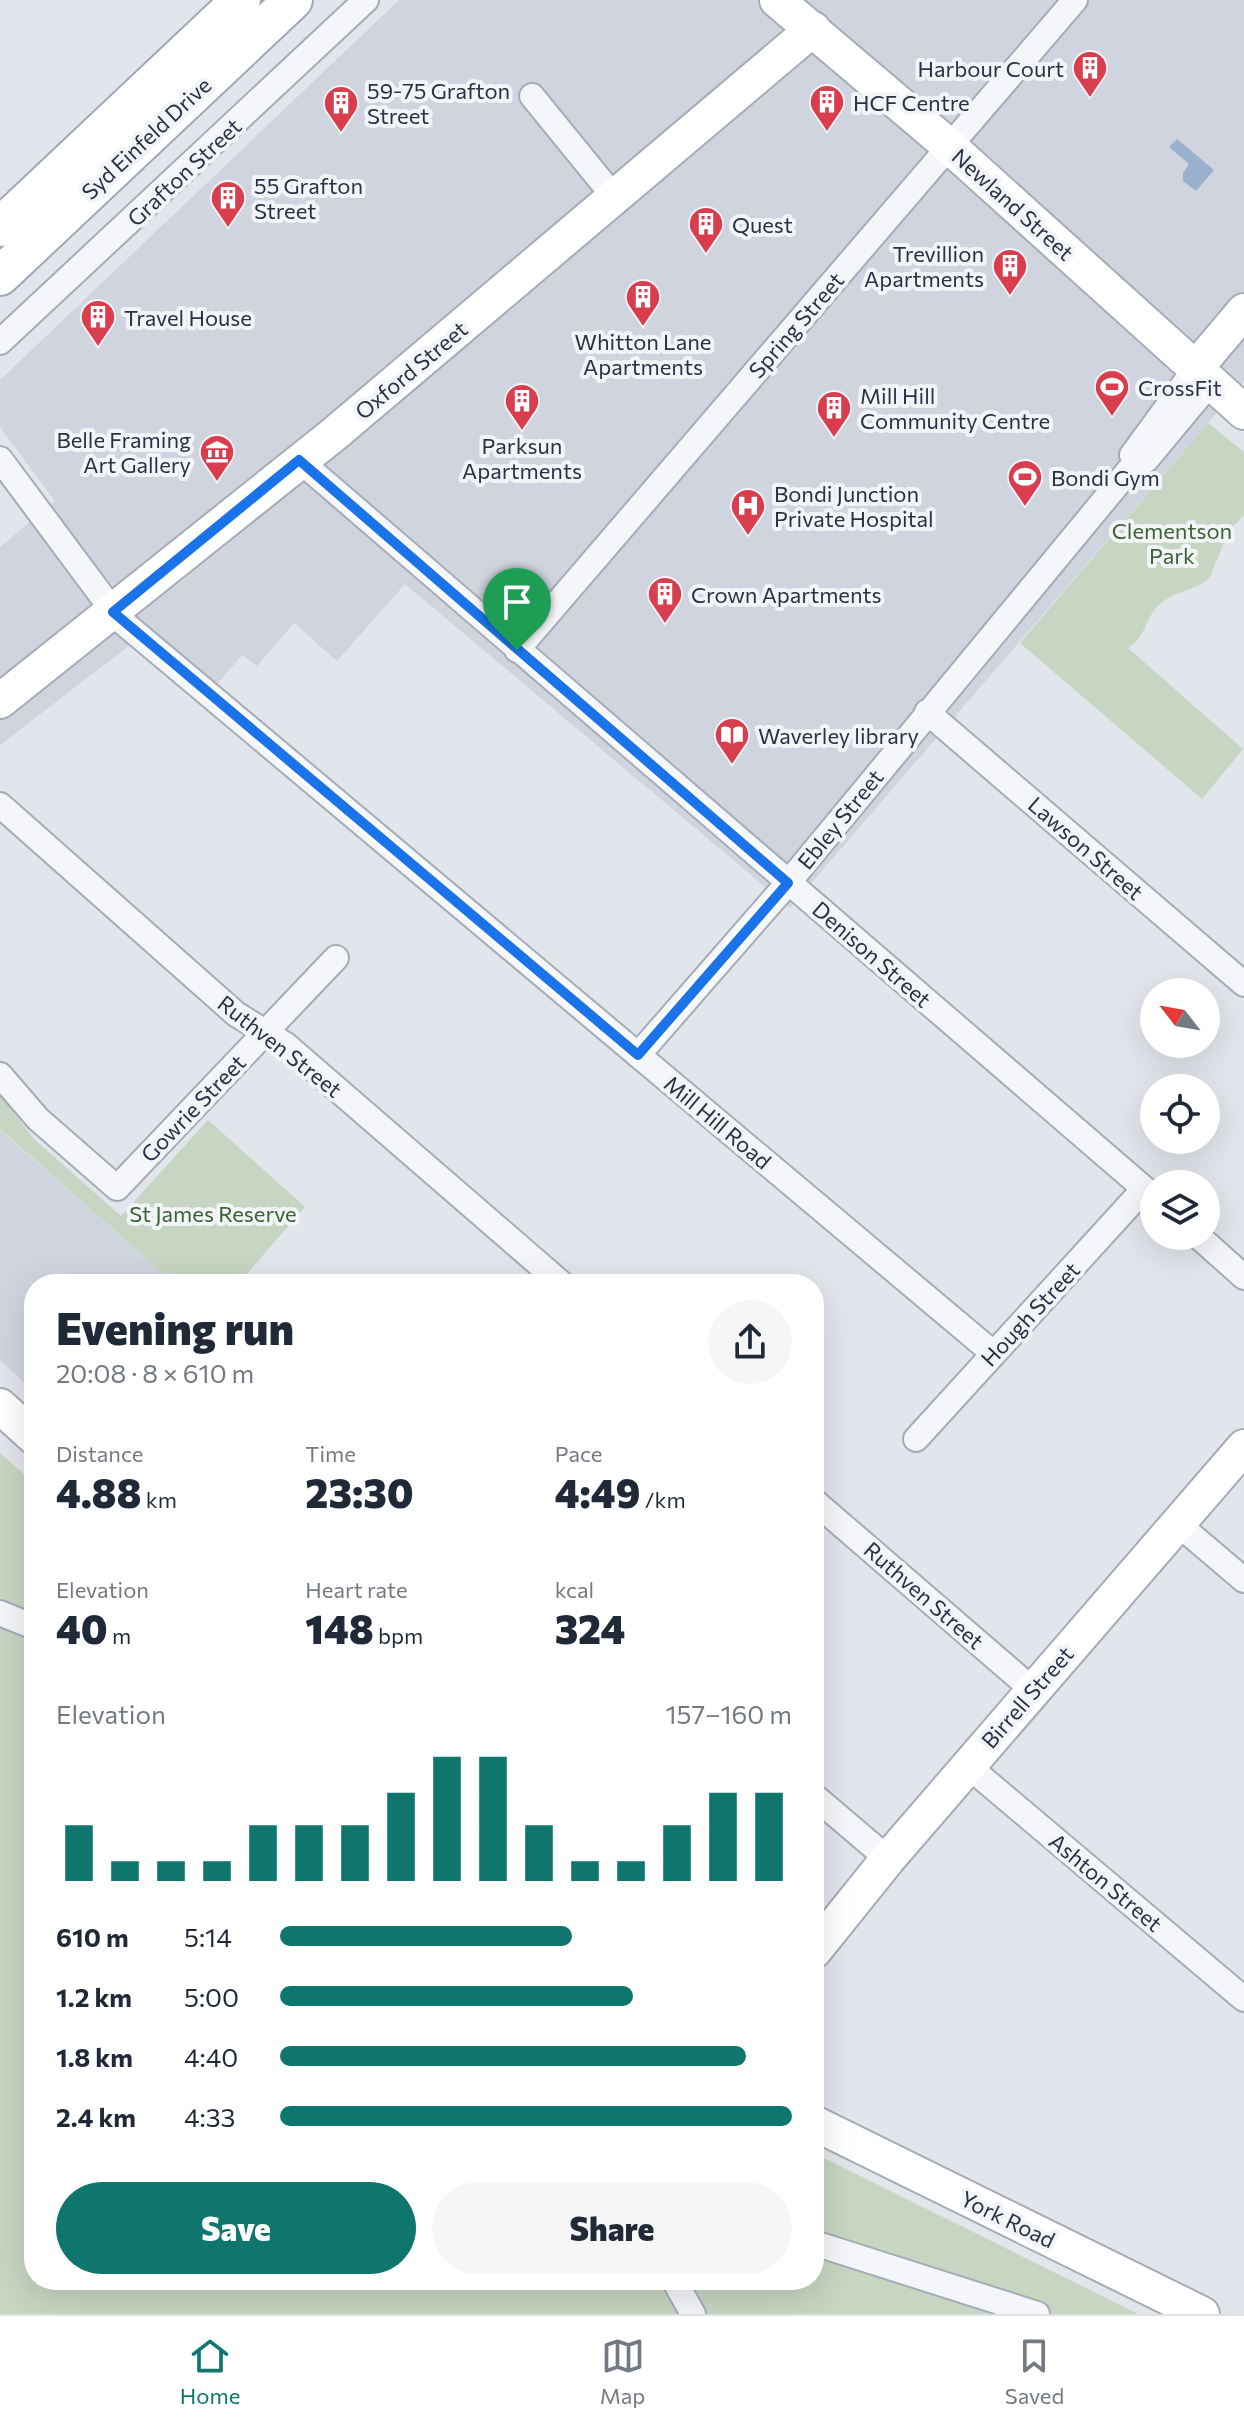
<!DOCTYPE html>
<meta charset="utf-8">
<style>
:root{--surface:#fff;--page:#f6f6f7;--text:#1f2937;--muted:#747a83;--line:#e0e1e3;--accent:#0f766e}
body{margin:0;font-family:Commissioner,sans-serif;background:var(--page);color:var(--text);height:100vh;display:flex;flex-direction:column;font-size:30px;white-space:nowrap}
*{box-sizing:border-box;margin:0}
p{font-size:26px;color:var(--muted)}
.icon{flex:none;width:44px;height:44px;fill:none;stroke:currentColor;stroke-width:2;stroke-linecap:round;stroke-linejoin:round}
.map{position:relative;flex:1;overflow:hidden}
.side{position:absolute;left:24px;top:1274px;width:800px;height:1016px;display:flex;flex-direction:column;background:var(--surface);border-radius:32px;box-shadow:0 8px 32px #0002}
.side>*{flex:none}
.needle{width:52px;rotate:301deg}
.buttons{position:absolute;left:1140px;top:978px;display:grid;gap:16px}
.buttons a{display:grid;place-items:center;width:80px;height:80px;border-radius:50%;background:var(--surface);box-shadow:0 8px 32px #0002;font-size:40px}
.pin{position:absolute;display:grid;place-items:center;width:68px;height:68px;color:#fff;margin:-82px -34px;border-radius:50% 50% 50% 0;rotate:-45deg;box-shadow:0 0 8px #0007}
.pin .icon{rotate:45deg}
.round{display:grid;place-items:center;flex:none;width:84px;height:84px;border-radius:42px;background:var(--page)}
.overview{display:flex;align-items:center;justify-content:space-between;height:136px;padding:0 32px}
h1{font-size:44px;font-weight:800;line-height:60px}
.figures{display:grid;grid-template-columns:repeat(3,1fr);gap:12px;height:136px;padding:8px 32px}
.figures div{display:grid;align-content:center}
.figures b{font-size:40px;font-weight:800}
.figures small{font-size:22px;font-weight:400}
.figures p{font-size:22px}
.chart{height:224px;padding:16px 32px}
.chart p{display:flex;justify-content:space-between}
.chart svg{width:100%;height:144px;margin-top:8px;stroke:var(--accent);stroke-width:6}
.action{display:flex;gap:16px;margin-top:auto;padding:16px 32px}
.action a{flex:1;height:92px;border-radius:48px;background:var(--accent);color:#fff;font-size:32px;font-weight:800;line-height:92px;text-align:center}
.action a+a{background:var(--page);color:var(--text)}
ul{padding:0 32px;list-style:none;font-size:26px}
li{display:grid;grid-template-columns:128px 96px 1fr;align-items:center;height:60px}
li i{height:20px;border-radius:10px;background:var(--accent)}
.dock{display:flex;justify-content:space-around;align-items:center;height:112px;border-top:2px solid var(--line);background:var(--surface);font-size:22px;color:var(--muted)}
.dock a{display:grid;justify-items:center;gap:4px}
.dock .current{color:var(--accent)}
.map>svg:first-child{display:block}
.built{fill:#d0d4de}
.green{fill:#c6d6c2}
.water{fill:#9ab1ce}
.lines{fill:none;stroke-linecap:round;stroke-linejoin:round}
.street-casing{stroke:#a6abb6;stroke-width:28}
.secondary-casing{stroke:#a6abb6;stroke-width:38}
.primary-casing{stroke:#a0a8b8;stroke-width:42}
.street{stroke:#f5f6f9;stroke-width:24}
.secondary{stroke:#fff;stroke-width:34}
.primary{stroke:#fff;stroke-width:38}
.route-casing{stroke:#fff;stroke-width:16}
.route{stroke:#1a73e8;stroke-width:10}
.labels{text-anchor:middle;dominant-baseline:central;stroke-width:8;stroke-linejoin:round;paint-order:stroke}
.poi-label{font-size:22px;fill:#283145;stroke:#f2f4f8;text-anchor:start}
.street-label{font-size:22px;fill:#283145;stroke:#f2f4f8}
.park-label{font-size:22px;fill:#3b6234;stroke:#f2f4f8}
</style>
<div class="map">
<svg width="1244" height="2314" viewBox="0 0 1244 2314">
<rect width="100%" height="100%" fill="#e2e5eb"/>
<!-- built -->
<g class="built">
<path d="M 399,0 L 1244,0 L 1244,381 L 790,908 L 405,584 L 337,661 L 294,623 L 257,666 L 242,655 L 212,690 L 147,632 L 0,745 L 0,547 L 55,501 L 0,427 L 0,380 Z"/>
<path d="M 0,1130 L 175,1284 L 34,1284 L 34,1392 L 0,1360 Z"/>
</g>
<!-- green -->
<g class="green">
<path d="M 1208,423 L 1244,452 L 1244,515 L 1229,531 L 1209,579 C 1193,591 1171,592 1157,607 C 1144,621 1146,637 1128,648 L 1243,749 L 1202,799 L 1020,643 Z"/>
<path d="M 0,1095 L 33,1138 L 121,1216 L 208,1120 L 305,1207 L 238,1284 L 175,1284 L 0,1129 Z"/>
<path d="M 0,1453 L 34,1483 L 34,2280 L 814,2280 L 814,2153 L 1138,2314 L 0,2314 Z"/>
</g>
<!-- water -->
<path class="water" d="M 1177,139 L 1214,170 L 1196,191 L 1183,181 L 1183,173 L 1189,164 L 1169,147 Z"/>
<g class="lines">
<defs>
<g id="street">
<path d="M 532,96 L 615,198"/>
<path d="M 0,342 L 366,0"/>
<path d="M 1132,455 L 1195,369"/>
<path d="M 0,459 L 119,619 L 993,1353"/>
<path d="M 299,460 L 1154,1197"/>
<path d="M 517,650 L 1075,0"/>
<path d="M 927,712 L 1244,984"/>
<path d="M 0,805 L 236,1014 L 286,1045 L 562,1284"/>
<path d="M 638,1055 L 788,883 L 1130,469 L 1146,460 L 1210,383"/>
<path d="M 0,1075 L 38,1119 L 117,1188 L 336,958"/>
<path d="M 1198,1236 L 1244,1277"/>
<path d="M 916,1439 L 1144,1189"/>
<path d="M 814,1501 L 1033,1690"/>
<path d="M 1177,1523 L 1244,1580"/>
<path d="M 0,1613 L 34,1627"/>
<path d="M 968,1766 L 1244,1999"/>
<path d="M 814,1796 L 888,1859"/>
<path d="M 814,2243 L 1037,2314"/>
<path d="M 674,2280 L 693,2314"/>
</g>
<g id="secondary">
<path d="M 777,0 L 949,146 L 1244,412"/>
<path d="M 1195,369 L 1244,311"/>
<path d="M 0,701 L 333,435 L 813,29"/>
<path d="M 0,1406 L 34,1437"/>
<path d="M 814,1951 L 888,1859 L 1244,1447"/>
<path d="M 814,2123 L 1202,2314"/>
</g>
<g id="primary">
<path d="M 0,227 L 241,0"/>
<path d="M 0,276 L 293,0"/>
</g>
</defs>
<!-- street casing -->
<use href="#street" class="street-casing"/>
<!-- secondary casing -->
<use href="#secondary" class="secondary-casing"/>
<!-- primary casing -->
<use href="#primary" class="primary-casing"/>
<!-- street -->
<use href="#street" class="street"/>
<!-- secondary -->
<use href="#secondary" class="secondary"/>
<!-- primary -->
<use href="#primary" class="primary"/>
</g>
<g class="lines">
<defs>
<path id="route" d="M 299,460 L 788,883 L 638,1055 L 113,612 Z"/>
</defs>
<!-- route casing -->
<use href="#route" class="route-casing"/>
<!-- route -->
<use href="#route" class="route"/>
</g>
<!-- icons -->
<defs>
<symbol id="building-pin" viewBox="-11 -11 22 30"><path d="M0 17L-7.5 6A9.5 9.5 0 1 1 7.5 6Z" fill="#d93e4e" stroke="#f2f4f8"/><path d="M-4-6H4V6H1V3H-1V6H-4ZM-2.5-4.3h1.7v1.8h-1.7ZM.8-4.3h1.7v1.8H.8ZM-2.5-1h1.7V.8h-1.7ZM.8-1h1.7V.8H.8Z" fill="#fff"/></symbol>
<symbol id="stadium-pin" viewBox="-11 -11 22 30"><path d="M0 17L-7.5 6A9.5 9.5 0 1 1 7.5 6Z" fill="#d93e4e" stroke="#f2f4f8"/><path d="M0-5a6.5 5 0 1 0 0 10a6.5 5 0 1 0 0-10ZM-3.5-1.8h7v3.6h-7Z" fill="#fff"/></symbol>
<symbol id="museum-pin" viewBox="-11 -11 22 30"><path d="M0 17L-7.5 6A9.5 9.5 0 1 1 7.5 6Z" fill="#d93e4e" stroke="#f2f4f8"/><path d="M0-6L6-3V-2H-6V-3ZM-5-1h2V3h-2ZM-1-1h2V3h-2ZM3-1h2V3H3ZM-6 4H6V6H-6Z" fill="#fff"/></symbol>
<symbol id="hospital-pin" viewBox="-11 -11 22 30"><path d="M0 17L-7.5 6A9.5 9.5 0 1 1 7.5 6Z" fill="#d93e4e" stroke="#f2f4f8"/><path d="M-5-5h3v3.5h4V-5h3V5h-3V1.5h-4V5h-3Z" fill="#fff"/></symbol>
<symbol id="library-pin" viewBox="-11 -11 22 30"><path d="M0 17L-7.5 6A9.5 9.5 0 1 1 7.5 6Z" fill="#d93e4e" stroke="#f2f4f8"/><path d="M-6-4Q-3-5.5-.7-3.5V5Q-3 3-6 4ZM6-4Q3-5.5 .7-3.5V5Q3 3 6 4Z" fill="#fff"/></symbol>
</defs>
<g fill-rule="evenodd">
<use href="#building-pin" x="1070" y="48" width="40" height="54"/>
<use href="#building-pin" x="807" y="82" width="40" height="54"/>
<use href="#building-pin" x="321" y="83" width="40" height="54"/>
<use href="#building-pin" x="208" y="178" width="40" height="54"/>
<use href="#building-pin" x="686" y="204" width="40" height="54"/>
<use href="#building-pin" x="990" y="246" width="40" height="54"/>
<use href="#building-pin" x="623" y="277" width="40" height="54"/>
<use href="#building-pin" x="78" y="297" width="40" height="54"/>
<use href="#stadium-pin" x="1092" y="367" width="40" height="54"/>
<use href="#building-pin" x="502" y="381" width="40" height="54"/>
<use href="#building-pin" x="814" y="388" width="40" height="54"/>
<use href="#museum-pin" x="197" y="432" width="40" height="54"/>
<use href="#stadium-pin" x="1005" y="457" width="40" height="54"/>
<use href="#hospital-pin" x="728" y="486" width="40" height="54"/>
<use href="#building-pin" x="645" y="574" width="40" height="54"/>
<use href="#library-pin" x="712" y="715" width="40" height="54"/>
</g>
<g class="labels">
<!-- poi labels -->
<g class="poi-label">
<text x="1064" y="68" text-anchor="end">Harbour Court</text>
<text x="367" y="90">59-75 Grafton<tspan x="367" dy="25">Street</tspan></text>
<text x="853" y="102">HCF Centre</text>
<text x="254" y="185">55 Grafton<tspan x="254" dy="25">Street</tspan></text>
<text x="732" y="224">Quest</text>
<text x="984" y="253" text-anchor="end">Trevillion<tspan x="984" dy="25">Apartments</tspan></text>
<text x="124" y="317">Travel House</text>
<text x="643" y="341" text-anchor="middle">Whitton Lane<tspan x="643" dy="25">Apartments</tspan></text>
<text x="1138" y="387">CrossFit</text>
<text x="860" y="395">Mill Hill<tspan x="860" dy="25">Community Centre</tspan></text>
<text x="191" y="439" text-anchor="end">Belle Framing<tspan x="191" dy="25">Art Gallery</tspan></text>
<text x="522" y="445" text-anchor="middle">Parksun<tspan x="522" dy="25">Apartments</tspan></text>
<text x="1051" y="477">Bondi Gym</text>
<text x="774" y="493">Bondi Junction<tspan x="774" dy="25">Private Hospital</tspan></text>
<text x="691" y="594">Crown Apartments</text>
<text x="758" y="735">Waverley library</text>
</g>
<!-- street labels -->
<g class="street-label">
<text transform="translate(146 138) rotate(-43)">Syd Einfeld Drive</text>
<text transform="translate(184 172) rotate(-43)">Grafton Street</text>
<text transform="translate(1013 204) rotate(42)">Newland Street</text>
<text transform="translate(796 325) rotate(-49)">Spring Street</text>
<text transform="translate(411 370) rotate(-40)">Oxford Street</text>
<text transform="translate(840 819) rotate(-51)">Ebley Street</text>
<text transform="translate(1086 848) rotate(41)">Lawson Street</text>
<text transform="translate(872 954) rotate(41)">Denison Street</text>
<text transform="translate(280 1046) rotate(38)">Ruthven Street</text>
<text transform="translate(193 1108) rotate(-46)">Gowrie Street</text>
<text transform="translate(718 1122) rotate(40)">Mill Hill Road</text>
<text transform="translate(1030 1314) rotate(-47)">Hough Street</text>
<text transform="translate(924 1595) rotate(41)">Ruthven Street</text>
<text transform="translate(1027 1697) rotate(-49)">Birrell Street</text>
<text transform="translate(1106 1882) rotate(40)">Ashton Street</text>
<text transform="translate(1008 2219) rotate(26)">York Road</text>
</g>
<!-- park labels -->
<g class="park-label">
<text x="1172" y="530">Clementson<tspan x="1172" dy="25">Park</tspan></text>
<text x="213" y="1213">St James Reserve</text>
</g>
</g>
</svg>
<div class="buttons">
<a><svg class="needle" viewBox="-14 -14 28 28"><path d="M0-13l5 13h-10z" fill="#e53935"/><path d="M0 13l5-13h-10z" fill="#747a83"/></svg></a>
<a><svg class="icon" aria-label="locate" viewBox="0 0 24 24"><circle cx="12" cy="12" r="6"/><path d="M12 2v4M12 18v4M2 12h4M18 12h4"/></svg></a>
<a><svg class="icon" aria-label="layers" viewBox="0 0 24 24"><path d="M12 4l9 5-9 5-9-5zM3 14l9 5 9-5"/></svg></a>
</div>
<div class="pin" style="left:517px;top:650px;background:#1e9e55"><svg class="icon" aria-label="arrive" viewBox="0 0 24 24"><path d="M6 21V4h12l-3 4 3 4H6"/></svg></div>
<section class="side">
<div class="overview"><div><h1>Evening run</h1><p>20:08 · 8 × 610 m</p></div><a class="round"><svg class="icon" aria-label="share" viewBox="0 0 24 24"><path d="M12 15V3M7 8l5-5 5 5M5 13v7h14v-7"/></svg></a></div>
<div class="figures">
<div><p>Distance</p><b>4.88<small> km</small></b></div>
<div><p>Time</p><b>23:30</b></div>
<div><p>Pace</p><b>4:49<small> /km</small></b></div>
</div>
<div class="figures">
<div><p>Elevation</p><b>40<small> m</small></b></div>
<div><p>Heart rate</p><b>148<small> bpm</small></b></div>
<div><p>kcal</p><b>324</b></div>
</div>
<div class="chart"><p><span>Elevation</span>157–160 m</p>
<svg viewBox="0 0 160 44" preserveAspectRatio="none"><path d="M5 44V27M15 44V38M25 44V38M35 44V38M45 44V27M55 44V27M65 44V27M75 44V17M85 44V6M95 44V6M105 44V27M115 44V38M125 44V38M135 44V27M145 44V17M155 44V17"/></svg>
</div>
<ul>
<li><b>610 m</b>5:14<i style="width:57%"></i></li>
<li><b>1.2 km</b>5:00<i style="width:69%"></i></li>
<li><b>1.8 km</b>4:40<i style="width:91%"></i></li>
<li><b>2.4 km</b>4:33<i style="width:100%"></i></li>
</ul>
<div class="action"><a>Save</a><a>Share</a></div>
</section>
</div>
<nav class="dock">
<a class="current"><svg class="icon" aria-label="home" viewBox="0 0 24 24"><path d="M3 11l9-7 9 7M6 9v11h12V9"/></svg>Home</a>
<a><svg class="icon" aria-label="map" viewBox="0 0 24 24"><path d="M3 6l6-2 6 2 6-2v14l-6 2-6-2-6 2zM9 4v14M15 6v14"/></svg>Map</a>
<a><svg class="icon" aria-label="saved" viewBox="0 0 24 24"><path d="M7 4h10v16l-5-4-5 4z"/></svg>Saved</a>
</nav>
